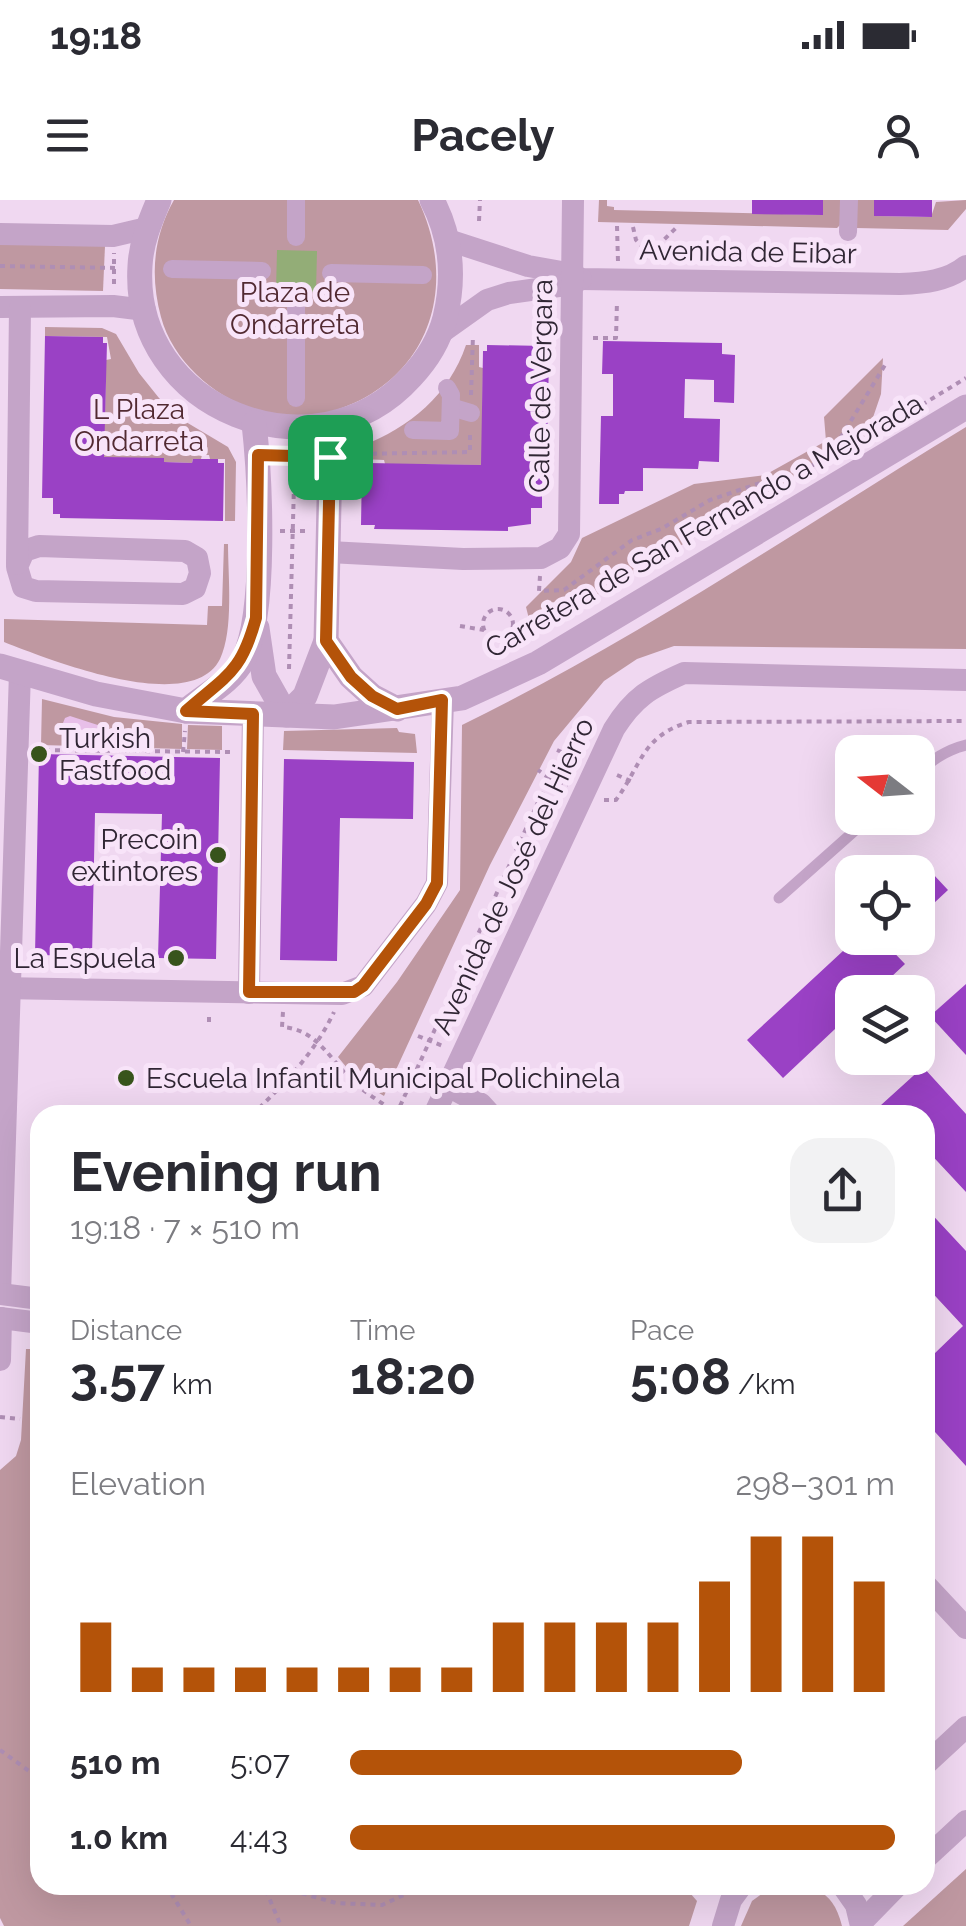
<!DOCTYPE html>
<meta charset="utf-8">
<style>
:root{--surface:#fff;--page:#f2f2f3;--text:#2b2b33;--muted:#7c7c81;--accent:#b45309}
body{margin:0;font-family:Raleway,sans-serif;background:var(--page);color:var(--text);height:100vh;display:flex;flex-direction:column;font-size:38px;white-space:nowrap}
*{box-sizing:border-box;margin:0}
p{font-size:32px;color:var(--muted)}
.icon{flex:none;width:55px;height:55px;fill:none;stroke:currentColor;stroke-width:2;stroke-linecap:round;stroke-linejoin:round}
.map{position:relative;flex:1;overflow:hidden}
.details{position:absolute;left:30px;top:905px;width:905px;height:790px;display:flex;flex-direction:column;background:var(--surface);border-radius:30px;box-shadow:0 10px 40px #0002}
.details>*{flex:none}
.needle{width:65px;rotate:287deg}
.controls{position:absolute;left:835px;top:535px;display:grid;gap:20px}
.controls a{display:grid;place-items:center;width:100px;height:100px;border-radius:20px;background:var(--surface);box-shadow:0 10px 40px #0002;font-size:50px}
.pin{position:absolute;display:grid;place-items:center;width:85px;height:85px;color:#fff;margin:-42px;border-radius:20px;box-shadow:0 5px 15px #0006}
.round{display:grid;place-items:center;flex:none;width:105px;height:105px;border-radius:30px;background:var(--page)}
.summary{display:flex;align-items:center;justify-content:space-between;height:170px;padding:0 40px}
h1{font-size:55px;font-weight:700;line-height:75px}
.metrics{display:grid;grid-template-columns:repeat(3,1fr);gap:15px;height:170px;padding:10px 40px}
.metrics div{display:grid;align-content:center}
.metrics b{font-size:50px;font-weight:700}
.metrics small{font-size:28px;font-weight:400}
.metrics p{font-size:28px}
.chart{height:280px;padding:20px 40px}
.chart p{display:flex;justify-content:space-between}
.chart svg{width:100%;height:180px;margin-top:10px;stroke:var(--accent);stroke-width:6}
ul{padding:0 40px;list-style:none;font-size:32px}
li{display:grid;grid-template-columns:160px 120px 1fr;align-items:center;height:75px}
li i{height:25px;border-radius:12px;background:var(--accent)}
.status{display:flex;justify-content:space-between;align-items:center;height:70px;padding:0 50px;background:var(--surface);direction:ltr}
.status svg{height:28px;fill:currentColor}
header{display:flex;justify-content:space-between;align-items:center;height:130px;padding:0 40px;background:var(--surface);font-size:45px;font-weight:700}
.map>svg:first-child{display:block}
.green{fill:#bf98a1}
.plaza{fill:#e8bfe9}
.water{fill:#93ad77}
.building{fill:#9a41c5}
.lines{fill:none;stroke-linecap:round;stroke-linejoin:round}
.path{stroke:#af8eb4;stroke-width:4;stroke-dasharray:5 5;stroke-linecap:butt}
.service{stroke:#c4a4c8;stroke-width:11}
.pedestrian{stroke:#c4a4c8;stroke-width:18}
.minor{stroke:#c4a4c8;stroke-width:22}
.tertiary{stroke:#c4a4c8;stroke-width:25}
.route-casing{stroke:#fff;stroke-width:20}
.route{stroke:#b45309;stroke-width:12}
.poi-dot{fill:#38541c;stroke:#f8e4f9;stroke-width:4}
.labels{text-anchor:middle;dominant-baseline:central;stroke-width:10;stroke-linejoin:round;paint-order:stroke}
.street-label{font-size:28px;fill:#302634;stroke:#f8e4f9}
.park-label{font-size:28px;fill:#522a32;stroke:#f8e4f9}
.poi-label{font-size:28px;fill:#302634;stroke:#f8e4f9;text-anchor:start}
</style>
<div class="status"><b>19:18</b><svg viewBox="0 0 49 12"><path d="M0 12V9h3v3zM5 12V6h3v6zM10 12V3h3v9zM15 12V0h3v12zM26 1h20v11H26zM47 4h2v5h-2z"/></svg></div>
<header><svg class="icon" aria-label="menu" viewBox="0 0 24 24"><path d="M4 6h16M4 12h16M4 18h16"/></svg>Pacely<svg class="icon" aria-label="person" viewBox="0 0 24 24"><circle cx="12" cy="8" r="4"/><path d="M4 21q1-7 8-7t8 7"/></svg></header>
<div class="map">
<svg width="966" height="1726" viewBox="0 0 966 1726">
<rect width="100%" height="100%" fill="#f0d8f1"/>
<!-- green -->
<g class="green">
<path d="M 174,0 L 418,0 C 462,92 425,189 322,214 C 258,230 178,181 161,117 C 150,76 153,37 174,0 Z"/>
<path d="M 599,0 L 607,0 L 607,6 L 614,7 L 614,10 L 822,15 L 823,0 L 842,0 L 842,23 L 837,28 L 598,22 Z"/>
<path d="M 853,0 L 874,0 L 875,16 L 931,17 L 936,2 L 966,0 L 966,9 L 948,30 L 856,28 Z"/>
<path d="M 0,44 L 105,46 L 103,91 L 0,89 Z"/>
<path d="M 45,127 L 102,128 L 116,134 L 139,173 L 159,198 L 181,219 L 228,247 L 236,262 L 235,321 L 225,321 L 225,259 L 210,259 L 209,255 L 202,255 L 201,259 L 193,259 L 192,263 L 164,262 L 163,258 L 92,267 L 104,251 L 105,243 L 101,242 L 101,215 L 105,215 L 106,160 L 111,159 L 107,137 L 45,136 Z"/>
<path d="M 466,145 L 479,145 L 479,167 L 483,168 L 482,265 L 385,264 L 384,260 L 362,259 L 362,246 C 410,227 449,195 466,145 Z"/>
<path d="M 883,158 L 881,194 L 867,235 L 562,416 L 531,427 L 526,407 L 571,362 L 582,338 L 694,284 L 765,275 L 826,241 L 824,217 Z"/>
<path d="M 966,227 L 966,449 L 674,446 L 637,459 L 604,481 L 554,541 L 490,665 L 384,896 L 356,879 L 338,857 L 397,782 L 460,690 L 462,525 C 637,439 799,329 966,227 Z"/>
<path d="M 224,344 L 228,344 C 228,376 234,430 220,459 C 191,517 48,459 4,442 L 4,419 L 207,425 L 208,406 L 222,406 Z"/>
<path d="M 42,499 L 114,517 L 182,524 L 182,549 L 41,545 Z"/>
<path d="M 188,525 L 222,526 L 222,550 L 187,549 Z"/>
<path d="M 397,528 L 399,532 L 415,534 L 417,553 L 283,550 L 284,531 Z"/>
<path d="M 26,1149 L 40,1149 L 40,1685 L 683,1685 L 697,1701 L 689,1726 L 4,1726 L 0,1718 L 0,1270 L 16,1256 L 21,1240 Z"/>
<path d="M 966,1669 L 966,1726 L 903,1726 Z"/>
<path d="M 774,1685 C 810,1685 832,1686 842,1726 L 741,1726 L 752,1701 Z"/>
</g>
<!-- plaza -->
<path class="plaza" d="M 70,516 L 107,528 L 121,541 L 122,547 L 116,547 L 114,542 L 104,537 L 92,538 L 89,546 L 85,546 L 84,538 L 75,540 L 65,536 L 61,528 L 65,518 Z"/>
<!-- water -->
<path class="water" d="M 277,50 L 317,51 L 316,92 L 276,91 Z"/>
<!-- building -->
<g class="building">
<path d="M 752,0 L 823,0 L 823,15 L 752,14 Z"/>
<path d="M 874,0 L 932,0 L 932,17 L 874,16 Z"/>
<path d="M 45,136 L 103,137 L 103,143 L 107,143 L 104,257 L 164,258 L 164,262 L 192,263 L 193,259 L 218,259 L 218,263 L 224,263 L 223,321 L 60,318 L 60,314 L 53,314 L 53,298 L 42,298 Z"/>
<path d="M 603,141 L 722,143 L 722,154 L 735,155 L 734,203 L 714,202 L 714,180 L 685,179 L 684,218 L 720,219 L 719,262 L 699,261 L 698,269 L 643,268 L 643,291 L 625,291 L 624,294 L 619,294 L 619,304 L 599,304 L 601,216 L 613,216 L 613,174 L 602,174 Z"/>
<path d="M 487,145 L 545,146 L 545,160 L 549,160 L 546,293 L 542,294 L 542,308 L 531,308 L 531,324 L 508,327 L 508,331 L 374,329 L 375,325 L 361,325 L 362,267 L 368,267 L 368,263 L 481,265 L 483,151 L 487,151 Z"/>
<path d="M 39,554 L 220,558 L 216,759 L 158,758 L 162,614 L 95,613 L 92,756 L 35,755 Z"/>
<path d="M 284,559 L 414,562 L 413,619 L 340,618 L 337,761 L 280,760 Z"/>
<path d="M 918,658 L 948,690 L 918,718 Z"/>
<path d="M 857,738 L 880,738 L 905,764 L 875,792 L 852,792 L 852,813 L 783,878 L 747,840 Z"/>
<path d="M 966,784 L 966,855 L 930,816 Z"/>
<path d="M 923,867 L 966,914 L 966,992 L 925,948 L 925,915 L 870,915 Z"/>
<path d="M 925,1007 L 966,1051 L 966,1266 L 925,1221 L 925,1144 L 934,1154 L 963,1126 L 925,1085 Z"/>
</g>
<g class="lines">
<!-- path -->
<g class="path">
<path d="M 479,21 L 480,0"/>
<path d="M 617,26 L 618,62"/>
<path d="M 633,27 L 636,40 L 650,55"/>
<path d="M 643,60 L 676,28"/>
<path d="M 0,66 L 120,68"/>
<path d="M 114,84 L 114,53"/>
<path d="M 593,138 L 616,138 L 617,101"/>
<path d="M 471,195 L 473,135"/>
<path d="M 352,254 L 470,252 L 470,230"/>
<path d="M 277,255 L 308,256"/>
<path d="M 828,262 L 966,178"/>
<path d="M 280,331 L 305,331"/>
<path d="M 540,376 L 539,391 L 564,390 L 632,340 L 661,329 L 710,300 L 813,265 L 835,247 L 885,165"/>
<circle cx="498" cy="424" r="15"/>
<path d="M 460,426 L 484,430"/>
<path d="M 512,431 L 528,435 L 541,433"/>
<path d="M 289,469 L 295,248"/>
<path d="M 35,550 L 231,552"/>
<path d="M 557,550 L 580,560"/>
<path d="M 183,552 L 185,531"/>
<path d="M 617,575 L 635,583"/>
<path d="M 549,578 L 568,585"/>
<path d="M 604,600 L 616,600 C 642,564 642,536 689,522 L 966,521"/>
<path d="M 39,770 L 41,757"/>
<path d="M 283,812 L 282,827 C 318,829 330,861 355,883 C 367,894 382,903 395,912"/>
<path d="M 209,822 L 209,812"/>
<path d="M 418,836 L 443,846"/>
<path d="M 252,915 C 285,883 314,854 334,812"/>
<path d="M 396,915 L 549,578 L 538,570"/>
<path d="M 0,1217 L 20,1219"/>
<path d="M 0,1550 L 40,1579"/>
<path d="M 166,1685 L 191,1726"/>
<path d="M 257,1685 L 267,1693 L 281,1726"/>
<path d="M 273,1685 L 336,1703 L 382,1705 L 425,1685"/>
</g>
<!-- service -->
<g class="service">
<path d="M 918,573 C 932,560 946,550 966,545"/>
<path d="M 779,698 L 869,618"/>
</g>
<!-- pedestrian -->
<g class="pedestrian">
<path d="M 848,32 L 849,0"/>
<path d="M 296,37 L 296,0"/>
<path d="M 172,69 L 262,71"/>
<path d="M 331,73 L 423,75"/>
<path d="M 296,198 L 296,106"/>
<path d="M 451,207 L 471,213"/>
<path d="M 413,230 L 450,231 L 451,195 L 447,188"/>
</g>
<!-- minor -->
<g class="minor">
<path d="M 0,34 L 113,36 L 147,28"/>
<path d="M 448,40 L 528,66 L 573,74 L 581,79 L 900,84 C 924,83 948,81 966,66"/>
<path d="M 0,107 L 113,106 L 145,110"/>
<path d="M 442,132 L 487,100 L 509,93 L 573,84 L 581,79"/>
<path d="M 39,346 L 185,351 L 197,358 L 200,373 L 195,388 L 183,394 L 36,391 L 23,387 L 17,367 L 24,351 Z"/>
<path d="M 329,352 L 463,359 L 541,358 L 560,348 L 569,334 L 573,0"/>
<path d="M 17,364 L 20,108"/>
<path d="M 0,788 L 342,794 L 363,786 L 426,704 L 437,683 L 443,500"/>
<path d="M 249,793 L 253,514"/>
<path d="M 448,886 L 481,904 L 491,915"/>
<path d="M 434,915 L 614,529 C 634,497 650,488 684,473 L 966,480"/>
<path d="M 0,1094 L 20,472"/>
<path d="M 0,1094 L 40,1099"/>
<path d="M 0,1118 L 40,1123"/>
<path d="M 0,1160 L 1,1118"/>
<path d="M 925,1384 L 966,1428"/>
<path d="M 925,1565 L 966,1527"/>
<path d="M 925,1659 L 966,1621"/>
<path d="M 842,1685 L 856,1705 L 861,1726"/>
<path d="M 861,1723 L 898,1685"/>
<path d="M 723,1726 L 731,1700 L 742,1685"/>
</g>
<!-- tertiary -->
<g class="tertiary">
<path d="M 159,0 C 150,21 141,43 140,66 C 131,210 316,282 411,177 C 427,160 439,141 445,118 C 455,77 452,38 432,0"/>
<path d="M 335,224 L 330,257 L 326,441 L 351,477 L 372,496 L 397,509"/>
<path d="M 257,428 L 264,476 L 286,515 L 305,496 L 326,441"/>
<path d="M 0,466 L 96,494 L 186,511 L 334,517 L 462,498 L 538,463 L 966,207"/>
<path d="M 186,511 C 205,495 231,482 243,460 C 267,414 260,277 254,223"/>
</g>
</g>
<g class="lines">
<defs>
<path id="route" d="M 258,255 L 330,257 L 326,441 L 351,477 L 372,496 L 397,509 L 442,500 L 437,683 L 426,704 L 363,786 L 354,792 L 249,792 L 253,514 L 186,511 C 227,475 241,473 256,418 Z"/>
</defs>
<!-- route casing -->
<use href="#route" class="route-casing"/>
<!-- route -->
<use href="#route" class="route"/>
</g>
<!-- markers -->
<g class="poi-dot">
<circle cx="39" cy="554" r="10"/>
<circle cx="218" cy="655" r="10"/>
<circle cx="176" cy="758" r="10"/>
<circle cx="126" cy="878" r="10"/>
</g>
<g class="labels">
<!-- street labels -->
<g class="street-label">
<text transform="translate(748 52) rotate(1)">Avenida de Eibar</text>
<text transform="translate(541 186) rotate(-89)">Calle de Vergara</text>
<text transform="translate(704 326) rotate(-30)">Carretera de San Fernando a Mejorada</text>
<text transform="translate(513 676) rotate(-65)">Avenida de José del Hierro</text>
</g>
<!-- park labels -->
<g class="park-label">
<text x="295" y="92">Plaza de<tspan x="295" dy="32">Ondarreta</tspan></text>
<text x="139" y="209">L Plaza<tspan x="139" dy="32">Ondarreta</tspan></text>
</g>
<!-- poi labels -->
<g class="poi-label">
<text x="59" y="538">Turkish<tspan x="59" dy="32">Fastfood</tspan></text>
<text x="198" y="639" text-anchor="end">Precoin<tspan x="198" dy="32">extintores</tspan></text>
<text x="156" y="758" text-anchor="end">La Espuela</text>
<text x="146" y="878">Escuela Infantil Municipal Polichinela</text>
</g>
</g>
</svg>
<div class="controls">
<a><svg class="needle" viewBox="-14 -14 28 28"><path d="M0-13l5 13h-10z" fill="#e53935"/><path d="M0 13l5-13h-10z" fill="#7c7c81"/></svg></a>
<a><svg class="icon" aria-label="locate" viewBox="0 0 24 24"><circle cx="12" cy="12" r="6"/><path d="M12 2v4M12 18v4M2 12h4M18 12h4"/></svg></a>
<a><svg class="icon" aria-label="layers" viewBox="0 0 24 24"><path d="M12 4l9 5-9 5-9-5zM3 14l9 5 9-5"/></svg></a>
</div>
<div class="pin" style="left:330px;top:257px;background:#1e9e55"><svg class="icon" aria-label="arrive" viewBox="0 0 24 24"><path d="M6 21V4h12l-3 4 3 4H6"/></svg></div>
<section class="details">
<div class="summary"><div><h1>Evening run</h1><p>19:18 · 7 × 510 m</p></div><a class="round"><svg class="icon" aria-label="share" viewBox="0 0 24 24"><path d="M12 15V3M7 8l5-5 5 5M5 13v7h14v-7"/></svg></a></div>
<div class="metrics">
<div><p>Distance</p><b>3.57<small> km</small></b></div>
<div><p>Time</p><b>18:20</b></div>
<div><p>Pace</p><b>5:08<small> /km</small></b></div>
</div>
<div class="chart"><p><span>Elevation</span>298–301 m</p>
<svg viewBox="0 0 160 44" preserveAspectRatio="none"><path d="M5 44V27M15 44V38M25 44V38M35 44V38M45 44V38M55 44V38M65 44V38M75 44V38M85 44V27M95 44V27M105 44V27M115 44V27M125 44V17M135 44V6M145 44V6M155 44V17"/></svg>
</div>
<ul>
<li><b>510 m</b>5:07<i style="width:72%"></i></li>
<li><b>1.0 km</b>4:43<i style="width:100%"></i></li>
</ul>
</section>
</div>
